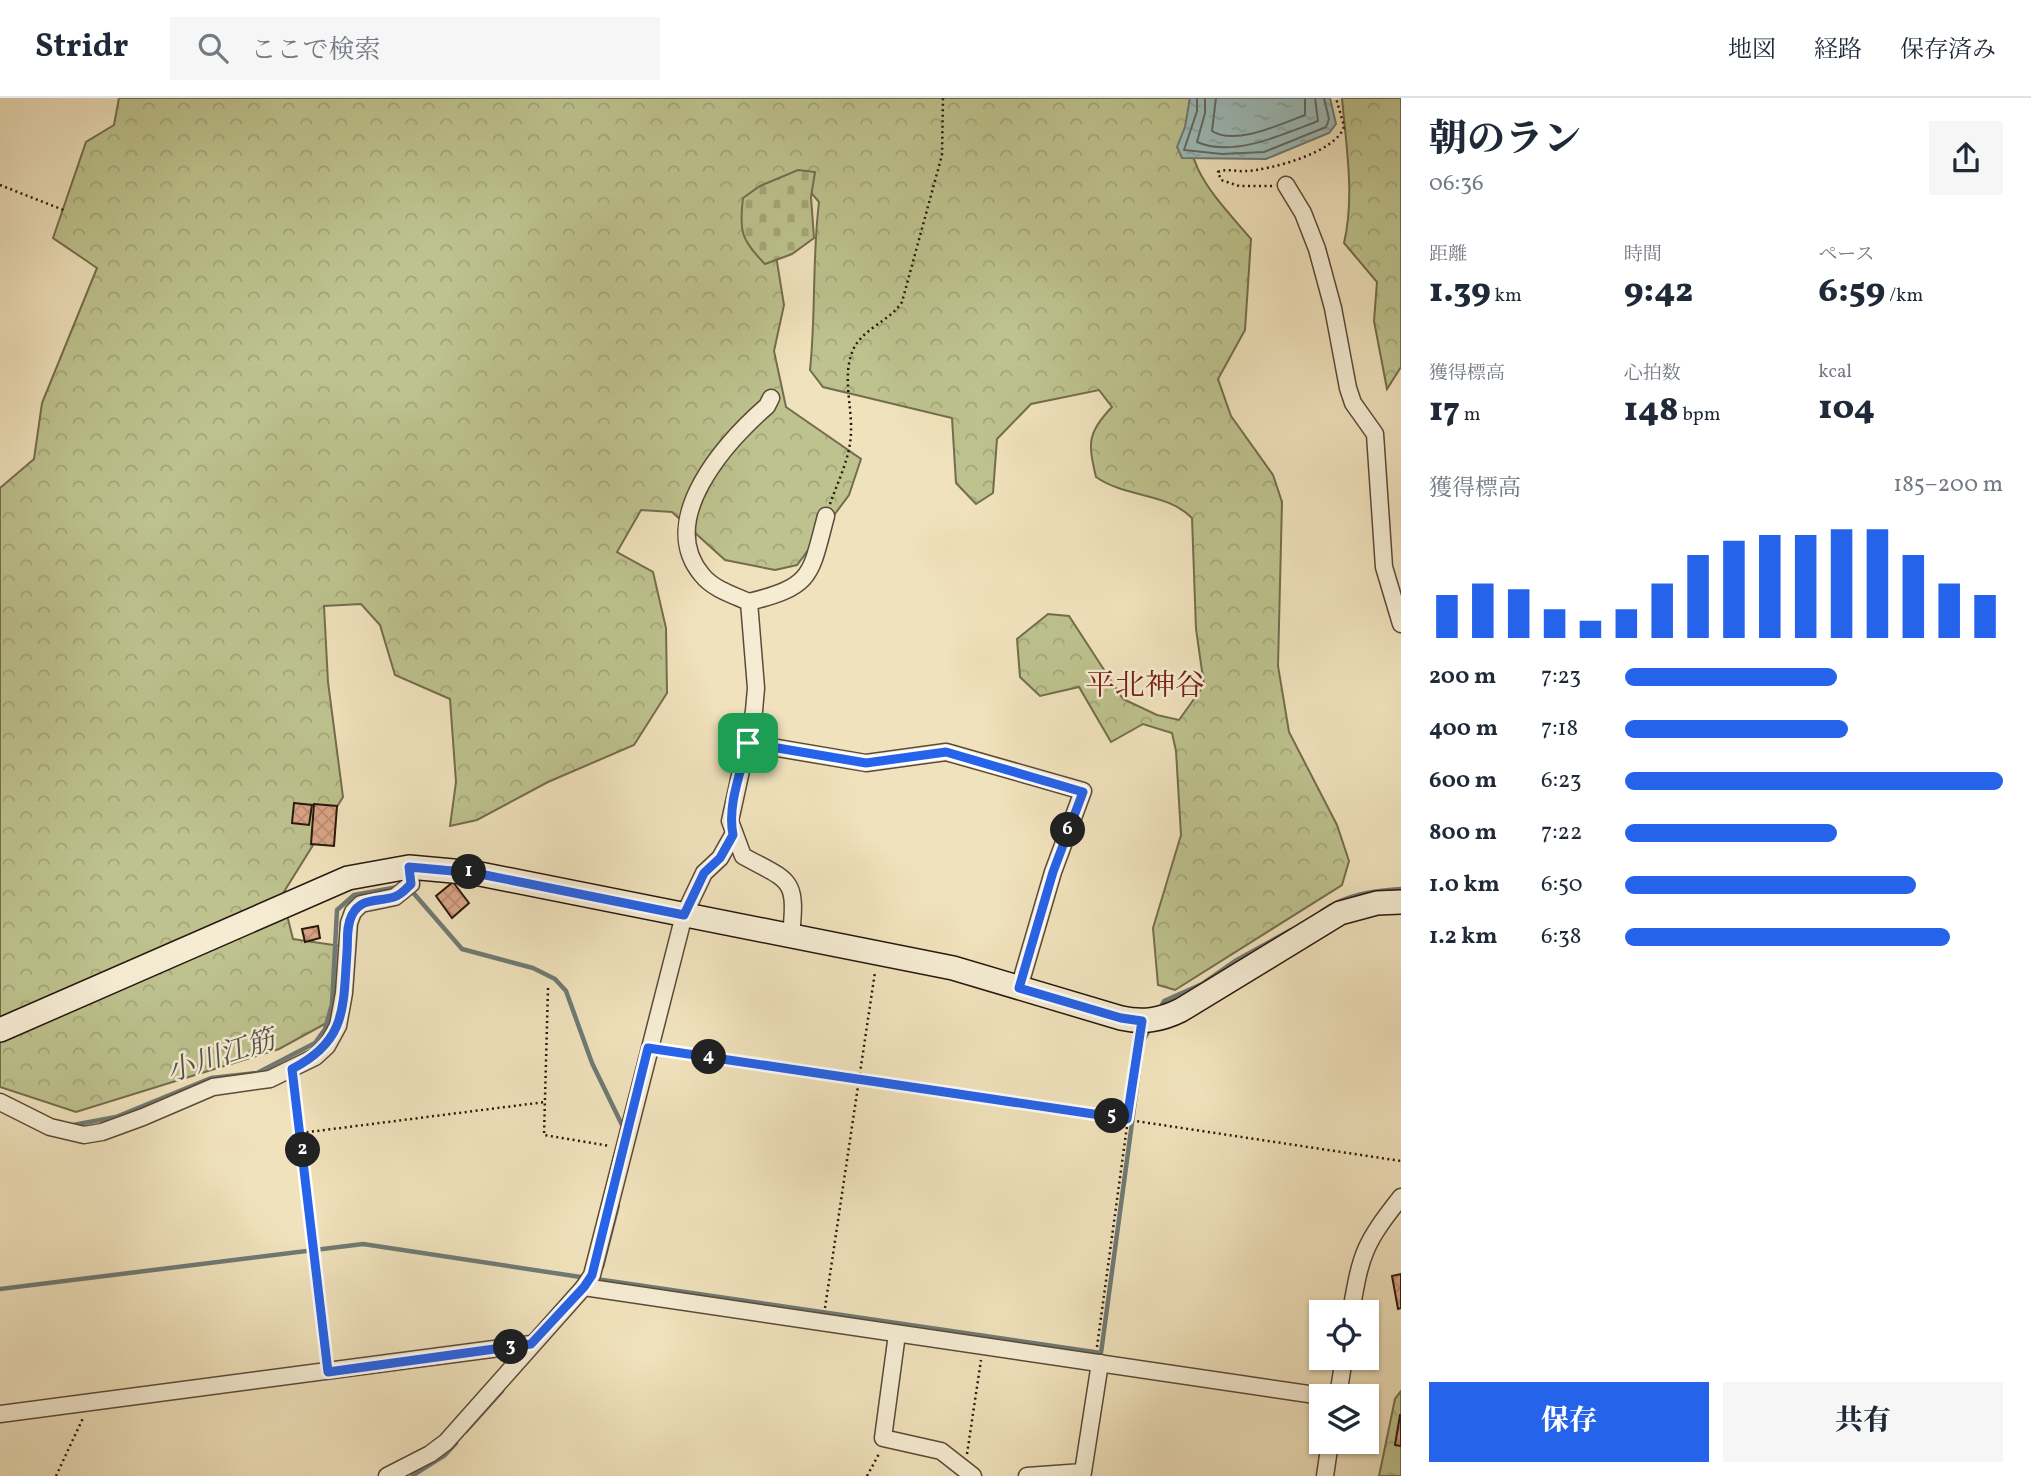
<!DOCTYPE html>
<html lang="ja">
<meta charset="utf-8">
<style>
:root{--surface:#fff;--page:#f6f6f7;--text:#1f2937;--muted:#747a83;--line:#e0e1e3;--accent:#2563eb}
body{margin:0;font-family:Vollkorn,"Noto Serif JP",serif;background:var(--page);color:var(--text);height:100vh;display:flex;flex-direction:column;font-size:26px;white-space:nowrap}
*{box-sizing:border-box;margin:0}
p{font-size:23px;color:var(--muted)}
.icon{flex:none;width:38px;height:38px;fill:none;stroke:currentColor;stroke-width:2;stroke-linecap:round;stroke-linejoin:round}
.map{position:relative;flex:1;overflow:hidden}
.drawer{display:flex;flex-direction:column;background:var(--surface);width:630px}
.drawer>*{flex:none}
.controls{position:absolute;left:1309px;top:1202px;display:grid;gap:14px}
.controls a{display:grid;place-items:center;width:70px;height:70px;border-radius:0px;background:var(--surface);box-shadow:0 2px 5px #0004;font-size:35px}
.pin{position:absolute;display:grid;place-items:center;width:60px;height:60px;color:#fff;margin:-30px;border-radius:14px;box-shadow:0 4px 10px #0006}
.km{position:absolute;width:35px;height:35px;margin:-18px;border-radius:50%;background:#222;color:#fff;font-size:19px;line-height:35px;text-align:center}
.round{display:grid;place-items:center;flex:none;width:74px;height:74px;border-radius:0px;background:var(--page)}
.overview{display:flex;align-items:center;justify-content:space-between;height:119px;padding:0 28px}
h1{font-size:38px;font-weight:800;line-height:52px}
.stats{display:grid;grid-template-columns:repeat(3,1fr);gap:10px;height:119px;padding:7px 28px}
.stats div{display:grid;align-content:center}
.stats b{font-size:35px;font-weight:800}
.stats small{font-size:19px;font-weight:400}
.stats p{font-size:19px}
.chart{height:196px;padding:14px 28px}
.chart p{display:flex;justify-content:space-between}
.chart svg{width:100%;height:126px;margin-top:7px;stroke:var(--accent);stroke-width:6}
.cta{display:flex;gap:14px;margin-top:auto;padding:14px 28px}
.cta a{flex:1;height:80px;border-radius:0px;background:var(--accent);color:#fff;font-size:28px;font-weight:800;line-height:80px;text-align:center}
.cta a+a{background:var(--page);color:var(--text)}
ul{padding:0 28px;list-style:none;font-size:23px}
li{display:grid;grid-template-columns:112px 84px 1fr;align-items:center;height:52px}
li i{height:18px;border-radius:9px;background:var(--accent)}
header{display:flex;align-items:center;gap:42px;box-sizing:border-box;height:98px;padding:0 35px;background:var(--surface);border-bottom:2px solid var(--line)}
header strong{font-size:33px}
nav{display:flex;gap:38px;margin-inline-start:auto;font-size:24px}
.search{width:490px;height:63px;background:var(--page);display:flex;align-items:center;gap:18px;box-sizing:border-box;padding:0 24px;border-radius:0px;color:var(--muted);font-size:26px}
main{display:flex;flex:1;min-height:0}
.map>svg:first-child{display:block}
.forest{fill:url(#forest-crowns);stroke:#736d4d;stroke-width:2}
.cemetery{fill:url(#cemetery-stones);stroke:#736d4d;stroke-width:2}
.water{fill:url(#water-ripples);stroke:#6f7a74;stroke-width:2}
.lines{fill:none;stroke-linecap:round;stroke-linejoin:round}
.shore{stroke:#636a63;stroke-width:2}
.stream{stroke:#6f7a74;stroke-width:4.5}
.building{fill:url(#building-cross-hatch);stroke:#29180c;stroke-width:2}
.street-casing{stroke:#5b4a38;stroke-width:19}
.secondary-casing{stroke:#29180c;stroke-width:26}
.path{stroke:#29180c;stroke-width:2.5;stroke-dasharray:2 3.5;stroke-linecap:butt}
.street{stroke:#f5ecd3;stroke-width:16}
.secondary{stroke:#f5ecd3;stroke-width:23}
.route-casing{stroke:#fff;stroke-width:14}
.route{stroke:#2563eb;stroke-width:9}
.labels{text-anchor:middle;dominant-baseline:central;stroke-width:5;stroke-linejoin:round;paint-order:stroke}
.water-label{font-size:28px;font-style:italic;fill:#525149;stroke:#f5ecd3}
.quarter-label{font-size:30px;fill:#7a1f14;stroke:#f5ecd3}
</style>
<header>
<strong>Stridr</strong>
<div class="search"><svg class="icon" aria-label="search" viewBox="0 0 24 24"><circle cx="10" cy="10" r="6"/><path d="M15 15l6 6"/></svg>ここで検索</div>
<nav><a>地図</a><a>経路</a><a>保存済み</a></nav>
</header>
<main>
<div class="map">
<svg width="1401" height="1378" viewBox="0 0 1401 1378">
<defs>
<pattern id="forest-crowns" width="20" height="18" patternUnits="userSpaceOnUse" patternTransform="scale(1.75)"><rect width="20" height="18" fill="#bdc28e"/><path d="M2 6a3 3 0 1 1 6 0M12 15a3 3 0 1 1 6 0" fill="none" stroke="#a2a679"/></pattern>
<pattern id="cemetery-stones" width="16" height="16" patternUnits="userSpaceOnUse" patternTransform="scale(1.75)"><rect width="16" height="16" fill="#bdc28e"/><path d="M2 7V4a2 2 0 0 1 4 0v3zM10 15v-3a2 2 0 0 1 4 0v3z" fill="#a2a679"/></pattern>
<pattern id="water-ripples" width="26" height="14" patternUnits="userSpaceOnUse" patternTransform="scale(1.75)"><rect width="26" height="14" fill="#9dbcba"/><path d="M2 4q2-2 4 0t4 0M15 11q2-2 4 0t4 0" fill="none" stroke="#87a19f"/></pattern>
<pattern id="building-cross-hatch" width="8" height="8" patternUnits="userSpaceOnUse" patternTransform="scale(1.75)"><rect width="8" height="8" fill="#d9a486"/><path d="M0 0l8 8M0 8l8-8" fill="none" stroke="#ba8c72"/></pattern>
</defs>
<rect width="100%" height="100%" fill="#f0e2bc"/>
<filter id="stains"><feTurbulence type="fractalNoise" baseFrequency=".00286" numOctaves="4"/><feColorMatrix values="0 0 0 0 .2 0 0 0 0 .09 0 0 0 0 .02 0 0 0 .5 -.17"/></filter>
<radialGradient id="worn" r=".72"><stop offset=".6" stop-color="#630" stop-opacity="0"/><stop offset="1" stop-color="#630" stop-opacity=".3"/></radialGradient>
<!-- forest -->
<g class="forest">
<path d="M 119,0 L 1190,0 C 1179,66 1211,94 1251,141 L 1245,232 L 1218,281 L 1231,318 L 1273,377 L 1282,404 L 1278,568 L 1289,634 L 1337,727 L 1349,763 L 1342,787 L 1175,892 L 1158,887 L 1153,830 L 1181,737 L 1176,653 L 1172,635 L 1143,626 L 1111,644 L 1079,589 L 1040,598 L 1020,579 L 1017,541 L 1048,516 L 1069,518 L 1123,601 L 1157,617 L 1179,622 L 1204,587 L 1196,531 L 1192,420 C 1166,394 1126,400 1096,379 C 1088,345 1087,335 1112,309 L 1099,292 L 1031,306 L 997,341 L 993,395 L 976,406 L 956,385 L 952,320 L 823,289 L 810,272 C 816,215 812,161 819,104 L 802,84 L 767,102 L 784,207 L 774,253 L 786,309 L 861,361 L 849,397 L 797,467 L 775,472 L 725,462 L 672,414 L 641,412 L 617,454 L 653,474 L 666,530 L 667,595 L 634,647 L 548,684 L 477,722 L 450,728 L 456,684 L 450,601 L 395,577 L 380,527 L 361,506 L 324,508 L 328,584 L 343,699 L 282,797 L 293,841 L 341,848 L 332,922 L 279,951 L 76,1014 L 0,989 L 0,390 L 34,361 L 42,305 L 97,170 L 53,140 L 86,44 L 114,27 Z"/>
<path d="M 1342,0 L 1401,0 L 1401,269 L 1387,291 L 1374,223 L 1377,184 L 1344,145 C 1355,99 1346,47 1342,0 Z"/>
<path d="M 1401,1293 L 1401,1378 L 1379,1378 L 1395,1301 Z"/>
</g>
<!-- cemetery -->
<path class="cemetery" d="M 798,72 L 815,74 L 811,99 L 814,140 L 792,156 L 765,166 C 741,142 739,133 743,100 L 760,88 Z"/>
<!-- water -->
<path class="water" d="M 1190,0 L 1330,0 L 1336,26 L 1329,35 L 1266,61 L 1182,60 L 1177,49 L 1185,29 Z"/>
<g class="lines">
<!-- shore -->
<g class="shore">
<path d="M 1197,0 L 1197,13 L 1184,52 L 1222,56 L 1264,54 L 1326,29 L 1329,21 L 1324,0"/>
<path d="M 1205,0 L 1205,15 L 1197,44 C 1233,60 1284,36 1318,23 L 1315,0"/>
<path d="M 1216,0 L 1212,33 C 1235,48 1281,26 1305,17 L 1305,0"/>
</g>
<!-- stream -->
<g class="stream">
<path d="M 410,791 L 462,851 L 533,870 L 555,881 L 566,893 L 592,965 L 624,1031"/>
<path d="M 1322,813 C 1347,796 1372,793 1401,791"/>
<path d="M 1159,912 L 1164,903 L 1202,886 L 1235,863 L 1291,832"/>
<path d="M 73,1027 L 116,1019 L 211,980 L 257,975 L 315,945 L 325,931 L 332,906 L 337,812 L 354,797 L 398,789"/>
<path d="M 602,1169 L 618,1107"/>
<path d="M 596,1181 L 1101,1255 L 1143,943 L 1151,929"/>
<path d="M 0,1191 L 363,1146 L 587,1180"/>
<path d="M 466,1333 L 502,1293"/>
<path d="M 412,1378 L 445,1357 L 456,1345"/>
</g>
</g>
<!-- building -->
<g class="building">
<path d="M 294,705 L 312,707 L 309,727 L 292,725 Z"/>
<path d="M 314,706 L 337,708 L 334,748 L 311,746 Z"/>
<path d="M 453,784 L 469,805 L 452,820 L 436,798 Z"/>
<path d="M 318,828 L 320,840 L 305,844 L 302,831 Z"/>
<path d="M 1401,1176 L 1401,1210 L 1398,1211 L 1392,1178 Z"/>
<path d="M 1400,1317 L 1401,1317 L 1401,1348 L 1395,1347 Z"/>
</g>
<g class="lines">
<defs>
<g id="street">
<path d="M 1286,87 L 1303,115 L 1317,151 L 1333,210 L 1348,290 L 1353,305 L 1375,336 L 1384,469 L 1401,526"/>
<path d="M 749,504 C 733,497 713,491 702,477 C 655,421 727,343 767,308 L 771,300"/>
<path d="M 748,645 L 866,665 L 946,654 L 1083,693 L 1053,774 L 1019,890"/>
<path d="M 791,837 C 797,780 791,784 743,758 L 730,723 L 754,613 L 756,590 L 749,504 C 813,488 810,478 826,418"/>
<path d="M 0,1004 L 50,1029 L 84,1037 L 102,1034 L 143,1019 L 213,989 L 270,981 L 315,959 L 327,948 L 338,928 L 344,895 L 349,825 L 353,814 L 361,806 L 395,799 L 411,786 L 409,769"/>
<path d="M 584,1189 L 592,1177 L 684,817 L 704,775 L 720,760 L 733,737"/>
<path d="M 1351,1214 C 1361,1155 1364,1146 1401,1099"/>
<path d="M 897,1236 L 883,1340 L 941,1353 L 973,1378"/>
<path d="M 1338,1298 L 1344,1260"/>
<path d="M 0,1316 L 531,1246"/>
<path d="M 387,1378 L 430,1356 L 446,1344 L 584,1189 L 1322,1298"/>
<path d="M 1027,1378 L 1083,1374 L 1100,1265"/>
<path d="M 1325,1378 L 1330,1344"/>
</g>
<path id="secondary" d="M 0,932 L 348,780 L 409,769 L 475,775 L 953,870 L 1121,920 C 1143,925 1161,922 1181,912 L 1340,815 L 1377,805 L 1401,804"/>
</defs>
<!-- street casing -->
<use href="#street" class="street-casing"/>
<!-- secondary casing -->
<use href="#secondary" class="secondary-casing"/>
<!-- path -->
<g class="path">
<path d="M 0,87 L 66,113"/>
<path d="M 1272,88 L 1239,88 L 1221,82 L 1218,74 C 1227,70 1236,74 1246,73 C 1270,72 1338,54 1344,28 L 1336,0"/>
<path d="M 830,406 C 838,383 851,358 851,333 C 852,308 842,277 853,252 C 863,230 889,224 902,204 L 942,57 L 943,0"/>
<path d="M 548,890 L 544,1037 L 610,1048"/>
<path d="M 664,952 L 1401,1063"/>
<path d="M 294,985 L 327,1260"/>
<path d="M 301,1035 L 545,1004"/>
<path d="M 825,1210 L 875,874"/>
<path d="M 1097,1249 L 1139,940"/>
<path d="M 967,1356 L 981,1262"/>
<path d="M 56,1378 L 83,1320"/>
<path d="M 867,1378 L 880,1354"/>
</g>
<!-- street -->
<use href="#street" class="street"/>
<!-- secondary -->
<use href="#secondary" class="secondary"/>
</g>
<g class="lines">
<defs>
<path id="route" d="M 748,645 L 866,665 L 946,654 L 1083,694 L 1053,774 L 1019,890 L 1121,920 L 1142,923 L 1127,1021 L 648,950 L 592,1177 L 584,1189 L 531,1246 L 328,1274 L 292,971 C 347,943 343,910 347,854 C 348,842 346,828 352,817 C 361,799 378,804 394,799 C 401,797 406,791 411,786 L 409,769 L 475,775 L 684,817 L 704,775 L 720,760 L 733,737 C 727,707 741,674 748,645 Z"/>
</defs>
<!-- route casing -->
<use href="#route" class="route-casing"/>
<!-- route -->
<use href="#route" class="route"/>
</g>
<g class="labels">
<!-- water labels -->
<g class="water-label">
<text transform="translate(221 959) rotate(-18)">小川江筋</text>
</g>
<!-- quarter labels -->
<g class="quarter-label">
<text x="1145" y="589">平北神谷</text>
</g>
</g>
<rect width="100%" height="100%" filter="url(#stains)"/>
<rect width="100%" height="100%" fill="url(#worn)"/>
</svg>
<div class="controls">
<a><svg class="icon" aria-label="locate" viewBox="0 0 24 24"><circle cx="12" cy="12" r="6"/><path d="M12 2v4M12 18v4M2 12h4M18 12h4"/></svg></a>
<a><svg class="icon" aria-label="layers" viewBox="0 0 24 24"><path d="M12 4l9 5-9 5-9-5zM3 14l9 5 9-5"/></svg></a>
</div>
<div class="pin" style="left:748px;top:645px;background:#1e9e55"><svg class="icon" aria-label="arrive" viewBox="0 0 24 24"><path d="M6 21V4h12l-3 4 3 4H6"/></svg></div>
<b class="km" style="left:469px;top:774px">1</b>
<b class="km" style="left:303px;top:1052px">2</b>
<b class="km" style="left:511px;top:1249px">3</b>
<b class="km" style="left:709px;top:959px">4</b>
<b class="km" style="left:1112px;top:1018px">5</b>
<b class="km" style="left:1068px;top:732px">6</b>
</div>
<section class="drawer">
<div class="overview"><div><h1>朝のラン</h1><p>06:36</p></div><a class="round"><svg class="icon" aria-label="share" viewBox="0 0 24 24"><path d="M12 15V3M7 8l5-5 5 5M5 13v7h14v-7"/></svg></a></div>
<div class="stats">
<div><p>距離</p><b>1.39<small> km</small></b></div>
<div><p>時間</p><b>9:42</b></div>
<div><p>ペース</p><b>6:59<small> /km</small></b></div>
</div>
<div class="stats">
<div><p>獲得標高</p><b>17<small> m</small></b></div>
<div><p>心拍数</p><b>148<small> bpm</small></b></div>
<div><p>kcal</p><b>104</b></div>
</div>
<div class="chart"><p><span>獲得標高</span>185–200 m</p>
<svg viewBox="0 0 160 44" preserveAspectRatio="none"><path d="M5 44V29M15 44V25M25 44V27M35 44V34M45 44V38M55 44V34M65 44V25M75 44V15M85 44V10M95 44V8M105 44V8M115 44V6M125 44V6M135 44V15M145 44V25M155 44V29"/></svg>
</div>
<ul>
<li><b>200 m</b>7:23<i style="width:56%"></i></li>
<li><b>400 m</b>7:18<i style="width:59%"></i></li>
<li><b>600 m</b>6:23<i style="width:100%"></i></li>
<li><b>800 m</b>7:22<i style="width:56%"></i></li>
<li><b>1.0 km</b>6:50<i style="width:77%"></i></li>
<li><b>1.2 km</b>6:38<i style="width:86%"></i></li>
</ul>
<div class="cta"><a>保存</a><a>共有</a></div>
</section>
</main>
